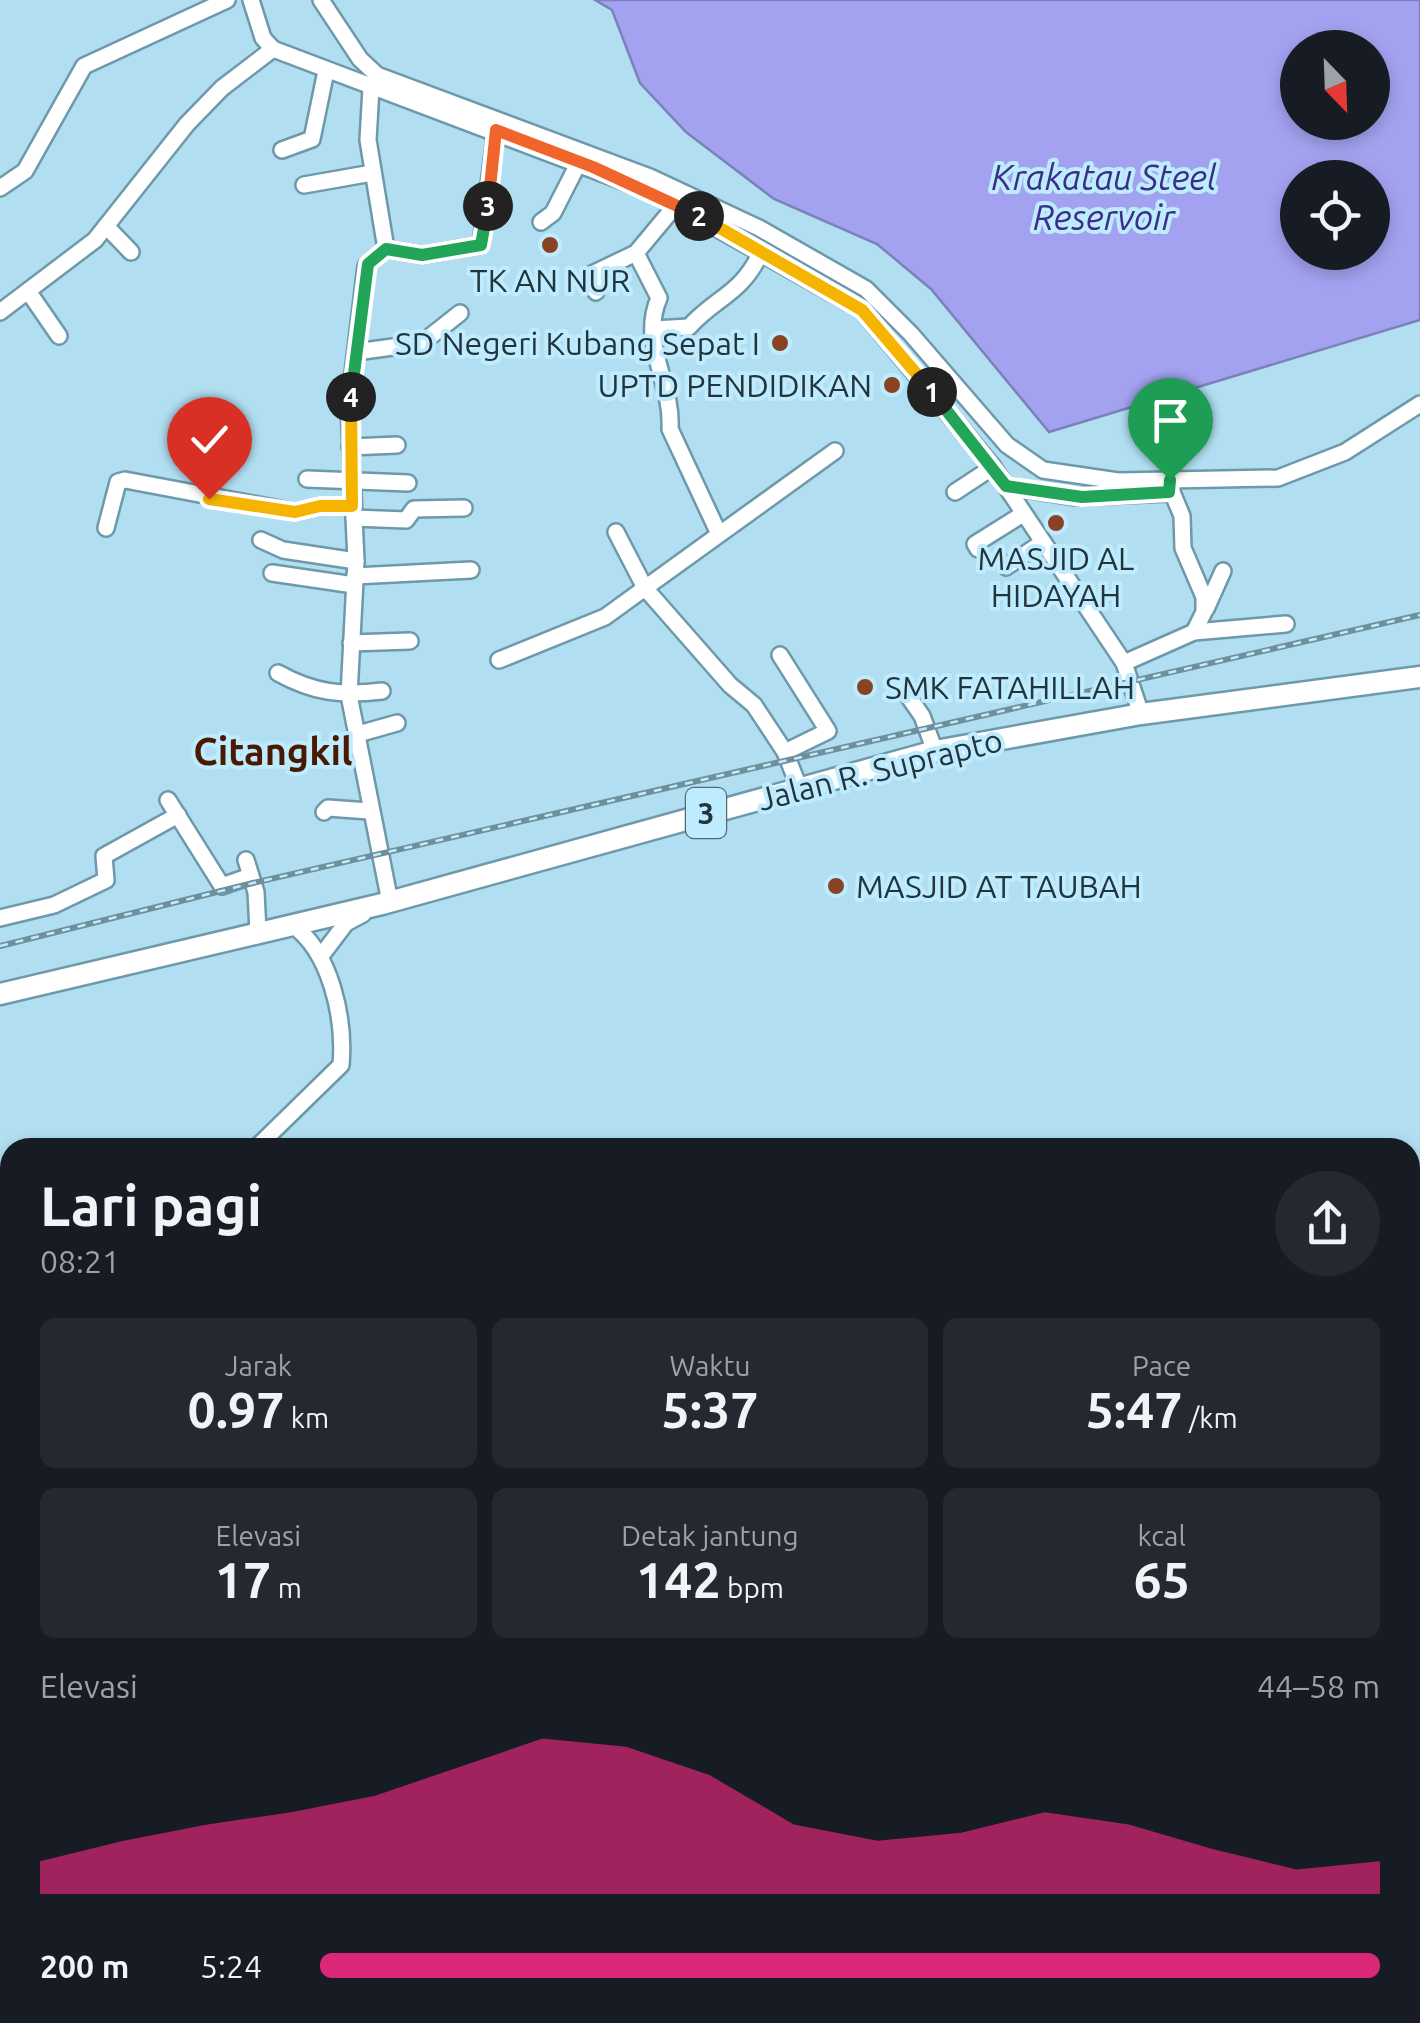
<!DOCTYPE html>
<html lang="id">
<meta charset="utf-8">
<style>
:root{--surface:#171b24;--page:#242831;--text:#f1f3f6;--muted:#9ea1a6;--accent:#db2777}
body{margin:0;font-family:Ubuntu,sans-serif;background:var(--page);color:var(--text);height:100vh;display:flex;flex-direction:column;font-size:38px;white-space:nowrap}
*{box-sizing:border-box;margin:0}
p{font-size:32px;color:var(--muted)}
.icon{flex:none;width:55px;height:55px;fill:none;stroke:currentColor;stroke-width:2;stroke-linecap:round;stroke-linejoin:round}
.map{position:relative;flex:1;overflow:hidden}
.drawer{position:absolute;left:0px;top:1138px;width:1420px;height:888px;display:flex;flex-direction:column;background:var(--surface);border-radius:30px 30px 0 0;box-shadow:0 5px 15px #0003}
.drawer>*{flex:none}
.needle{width:65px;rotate:157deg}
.buttons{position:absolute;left:1280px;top:30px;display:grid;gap:20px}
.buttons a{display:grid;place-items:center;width:110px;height:110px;border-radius:50%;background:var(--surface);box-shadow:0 5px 15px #0003;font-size:50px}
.pin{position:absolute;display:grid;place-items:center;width:85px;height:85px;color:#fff;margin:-102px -42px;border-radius:50% 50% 50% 0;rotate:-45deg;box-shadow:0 0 10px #0007}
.pin .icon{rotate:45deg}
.km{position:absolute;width:50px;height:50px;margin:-25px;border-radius:50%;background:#222;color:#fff;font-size:28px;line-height:50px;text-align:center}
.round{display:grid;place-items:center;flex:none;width:105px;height:105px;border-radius:52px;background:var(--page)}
.summary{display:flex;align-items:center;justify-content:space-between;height:170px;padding:0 40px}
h1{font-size:55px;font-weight:700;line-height:75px}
.figures{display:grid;grid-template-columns:repeat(3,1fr);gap:15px;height:170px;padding:10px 40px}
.figures div{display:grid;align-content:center;border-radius:15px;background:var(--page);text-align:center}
.figures b{font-size:50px;font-weight:700}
.figures small{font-size:28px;font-weight:400}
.figures p{font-size:28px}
.chart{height:280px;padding:20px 40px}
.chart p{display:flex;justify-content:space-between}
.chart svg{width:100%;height:180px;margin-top:10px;fill:var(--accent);opacity:.7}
ul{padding:0 40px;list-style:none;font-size:32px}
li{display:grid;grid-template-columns:160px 120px 1fr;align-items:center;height:75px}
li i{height:25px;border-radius:12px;background:var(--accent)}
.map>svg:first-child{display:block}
.green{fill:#f4a584}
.forest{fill:#da8865}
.water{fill:#a2a2f0;stroke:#7c81ba;stroke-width:2.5;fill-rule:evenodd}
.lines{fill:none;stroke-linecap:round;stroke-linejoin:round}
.minor-casing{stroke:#6d99aa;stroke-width:20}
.highway-casing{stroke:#6d99aa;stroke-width:25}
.minor{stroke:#fff;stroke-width:15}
.highway{stroke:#fff;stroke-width:20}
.rail-casing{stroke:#6e8f9c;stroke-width:6}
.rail{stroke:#beecfe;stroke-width:2.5;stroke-dasharray:8;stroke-linecap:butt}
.split-1-casing{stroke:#fff;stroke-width:20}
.split-2-casing{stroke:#fff;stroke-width:20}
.split-3-casing{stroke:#fff;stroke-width:20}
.split-4-casing{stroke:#fff;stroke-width:20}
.split-5-casing{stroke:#fff;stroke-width:20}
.split-1{stroke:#22a559;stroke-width:12}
.split-2{stroke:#f5b400;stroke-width:12}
.split-3{stroke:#f0652b;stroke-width:12}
.split-4{stroke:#22a559;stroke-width:12}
.split-5{stroke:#f5b400;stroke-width:12}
.poi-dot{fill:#8a4322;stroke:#beecfe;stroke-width:4}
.labels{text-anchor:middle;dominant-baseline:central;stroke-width:8;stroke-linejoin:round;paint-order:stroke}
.shield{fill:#beecfe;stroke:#516c76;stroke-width:2.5}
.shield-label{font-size:30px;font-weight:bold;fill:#22353c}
.poi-label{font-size:32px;fill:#22353c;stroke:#beecfe}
.street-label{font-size:32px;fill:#22353c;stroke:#beecfe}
.water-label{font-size:35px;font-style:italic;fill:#3b2f87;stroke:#beecfe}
.quarter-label{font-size:38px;font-weight:bold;fill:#491902;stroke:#beecfe}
</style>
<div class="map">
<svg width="1420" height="2023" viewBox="0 0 1420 2023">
<rect width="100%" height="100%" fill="#b1dff1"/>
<!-- green -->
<path class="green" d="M 0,1175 L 10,1186 L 10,1364 L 0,1374 Z"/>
<!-- forest -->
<path class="forest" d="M 0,1738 L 10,1745 L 10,1870 L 0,1849 Z"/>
<!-- water -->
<path class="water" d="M 595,0 L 1420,0 L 1420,320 L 1049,432 L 931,289 L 877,244 L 774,199 L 686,132 L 640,83 L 612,10 ZM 1298,48 L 1372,48 L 1372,122 L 1298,122 ZM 1298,178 L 1372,178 L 1372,252 L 1298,252 Z"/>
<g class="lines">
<defs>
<g id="minor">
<path d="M 251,0 L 263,38 L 273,49 L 654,193 L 862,310 L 993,467 L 1124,663 L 1141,714"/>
<path d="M 321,0 L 360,59 L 377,75 L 650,177 L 759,228 L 866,289 L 911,334 L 1007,445 L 1043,470 L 1118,481 L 1278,478 L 1345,452 L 1420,404"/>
<path d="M 371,88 L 368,140 L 386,249 L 366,266 L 349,406 L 356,561 L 349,695 L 390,902"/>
<path d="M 282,150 L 312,139 L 326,71"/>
<path d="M 304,185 L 372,173"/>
<path d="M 0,188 L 25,171 L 84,66 L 227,0"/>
<path d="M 541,222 L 553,213 L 579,162"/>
<path d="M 106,226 L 131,252"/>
<path d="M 386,249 L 422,255 L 481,245 L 496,131"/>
<path d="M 636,253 L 659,298 C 639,344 673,382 670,429 L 719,534"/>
<path d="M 28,291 L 59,336"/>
<path d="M 596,292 L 592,274 L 636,253 L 676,205"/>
<path d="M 0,312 L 95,240 L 187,124 L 222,88 L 273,49"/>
<path d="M 654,329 L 689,327 C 716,297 742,294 761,252"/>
<path d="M 356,352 L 422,343 L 460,313"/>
<path d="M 350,447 L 397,445"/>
<path d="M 307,479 L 408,483"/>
<path d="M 1006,486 L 1076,497 L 1169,493"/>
<path d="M 1170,487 L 1182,516 L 1183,548 L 1204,597 L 1204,612 L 1194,632"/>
<path d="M 955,492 L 993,467"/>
<path d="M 354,518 L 406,520 L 414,509 L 464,508"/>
<path d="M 106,528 L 118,482 L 125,480 L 295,512 L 320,506 L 352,506"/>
<path d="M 616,532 L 645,588 L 835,451"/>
<path d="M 261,540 L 283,550 L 356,561"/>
<path d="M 978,549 L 975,544 L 1023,514"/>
<path d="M 1006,567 L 1043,542"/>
<path d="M 272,573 L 354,585"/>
<path d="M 355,576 L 471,570"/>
<path d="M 1206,609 L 1223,571"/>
<path d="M 351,643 L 410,641"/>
<path d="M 780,655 L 828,731 L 785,752"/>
<path d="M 499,660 L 605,617 L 645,588 L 730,685 L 754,705 L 785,752 L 799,787"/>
<path d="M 1124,663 L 1194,632 L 1286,624"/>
<path d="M 278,673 C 314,693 342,696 382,691"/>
<path d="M 902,687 L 922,716 L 935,751"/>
<path d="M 358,734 L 397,723"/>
<path d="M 168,800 L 222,886 L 250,876"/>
<path d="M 324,812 L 328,808 L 369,811"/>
<path d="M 246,860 L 256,892 L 258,932"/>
<path d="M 0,918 L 54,905 L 106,880 L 104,856 L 178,815"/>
<path d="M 321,956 L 346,923 L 363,914"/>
<path d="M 256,1148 L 341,1065 C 345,1019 331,951 291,924"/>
<path d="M 0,1386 L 10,1377"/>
<path d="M 0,1964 L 10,1967"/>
<path d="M 37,2015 L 43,2023"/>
<path d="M 214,2023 L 237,2015"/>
</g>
<g id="highway">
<path d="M 0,994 L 382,904 L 935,751 L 1141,714 L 1420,677"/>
<path d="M 0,1702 L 10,1708"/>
<path d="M 0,1720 L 10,1726"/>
<path d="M 532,2015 L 547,2023"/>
<path d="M 561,2015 L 576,2023"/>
</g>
</defs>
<!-- minor casing -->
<use href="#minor" class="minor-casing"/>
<!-- highway casing -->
<use href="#highway" class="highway-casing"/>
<!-- minor -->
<use href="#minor" class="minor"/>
<!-- highway -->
<use href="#highway" class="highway"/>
<defs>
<path id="rail" d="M 0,946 L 253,883 L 1420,615"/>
</defs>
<!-- rail casing -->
<use href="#rail" class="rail-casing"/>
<!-- rail -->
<use href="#rail" class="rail"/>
</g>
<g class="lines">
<defs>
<path id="split-1" d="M 932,392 L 1006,486 L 1082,497 L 1169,492 L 1170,480"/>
<path id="split-2" d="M 699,216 L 862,310 L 932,392"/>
<path id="split-3" d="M 488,206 L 496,130 L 593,167 L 699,216"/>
<path id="split-4" d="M 351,397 L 368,264 L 386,249 L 422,255 L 481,245 L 488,206"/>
<path id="split-5" d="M 209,499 L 295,512 L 320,506 L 352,506 L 351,397"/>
</defs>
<!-- split-1 casing -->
<use href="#split-1" class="split-1-casing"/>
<!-- split-2 casing -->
<use href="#split-2" class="split-2-casing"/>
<!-- split-3 casing -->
<use href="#split-3" class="split-3-casing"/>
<!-- split-4 casing -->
<use href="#split-4" class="split-4-casing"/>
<!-- split-5 casing -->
<use href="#split-5" class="split-5-casing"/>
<!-- split-1 -->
<use href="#split-1" class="split-1"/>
<!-- split-2 -->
<use href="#split-2" class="split-2"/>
<!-- split-3 -->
<use href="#split-3" class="split-3"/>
<!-- split-4 -->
<use href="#split-4" class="split-4"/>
<!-- split-5 -->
<use href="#split-5" class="split-5"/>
</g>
<!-- markers -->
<g class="poi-dot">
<circle cx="550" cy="245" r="10"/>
<circle cx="780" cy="343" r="10"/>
<circle cx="892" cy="385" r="10"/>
<circle cx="1056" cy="523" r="10"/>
<circle cx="865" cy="687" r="10"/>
<circle cx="836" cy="886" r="10"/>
</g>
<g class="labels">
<!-- shield labels -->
<rect class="shield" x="686" y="788" width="40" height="50" rx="8"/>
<g class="shield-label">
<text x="706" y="813">3</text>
</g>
<!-- poi labels -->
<g class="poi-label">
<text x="550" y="280">TK AN NUR</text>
<text x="760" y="343" text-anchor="end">SD Negeri Kubang Sepat I</text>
<text x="872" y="385" text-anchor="end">UPTD PENDIDIKAN</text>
<text x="1056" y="558">MASJID AL<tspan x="1056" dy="37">HIDAYAH</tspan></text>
<text x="885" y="687" text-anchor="start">SMK FATAHILLAH</text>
<text x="856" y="886" text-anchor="start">MASJID AT TAUBAH</text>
</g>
<!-- street labels -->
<g class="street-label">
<text transform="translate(880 769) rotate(-14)">Jalan R. Suprapto</text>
</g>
<!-- water labels -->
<g class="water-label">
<text x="1104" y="177">Krakatau Steel<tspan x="1104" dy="40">Reservoir</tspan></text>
</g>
<!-- quarter labels -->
<g class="quarter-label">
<text x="273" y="751">Citangkil</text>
</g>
</g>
</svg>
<div class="buttons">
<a><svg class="needle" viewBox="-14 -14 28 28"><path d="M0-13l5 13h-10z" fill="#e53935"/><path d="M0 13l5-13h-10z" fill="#9ea1a6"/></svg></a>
<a><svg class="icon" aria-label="locate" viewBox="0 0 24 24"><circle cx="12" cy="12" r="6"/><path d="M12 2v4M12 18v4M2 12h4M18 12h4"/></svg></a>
</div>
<div class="pin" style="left:1170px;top:480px;background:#1e9e55"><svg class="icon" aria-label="arrive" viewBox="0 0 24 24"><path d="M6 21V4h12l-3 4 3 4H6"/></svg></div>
<div class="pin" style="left:209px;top:499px;background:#d93025"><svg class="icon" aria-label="check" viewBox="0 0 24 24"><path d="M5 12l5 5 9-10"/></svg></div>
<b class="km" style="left:932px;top:392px">1</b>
<b class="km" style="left:699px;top:216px">2</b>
<b class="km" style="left:488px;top:206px">3</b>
<b class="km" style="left:351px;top:397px">4</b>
<section class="drawer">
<div class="summary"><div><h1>Lari pagi</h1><p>08:21</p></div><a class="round"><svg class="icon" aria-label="share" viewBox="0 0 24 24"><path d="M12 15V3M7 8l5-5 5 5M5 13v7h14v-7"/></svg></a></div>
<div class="figures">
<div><p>Jarak</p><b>0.97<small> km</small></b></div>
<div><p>Waktu</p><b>5:37</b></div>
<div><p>Pace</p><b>5:47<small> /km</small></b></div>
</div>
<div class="figures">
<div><p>Elevasi</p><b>17<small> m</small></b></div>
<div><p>Detak jantung</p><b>142<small> bpm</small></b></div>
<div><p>kcal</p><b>65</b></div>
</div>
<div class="chart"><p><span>Elevasi</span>44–58 m</p>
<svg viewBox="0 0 160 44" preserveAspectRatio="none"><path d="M0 44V36L10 31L20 27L30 24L40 20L50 13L60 6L70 8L80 15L90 27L100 31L110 29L120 24L130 27L140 33L150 38L160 36V44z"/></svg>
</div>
<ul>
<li><b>200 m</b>5:24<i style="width:100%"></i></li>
</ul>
</section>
</div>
